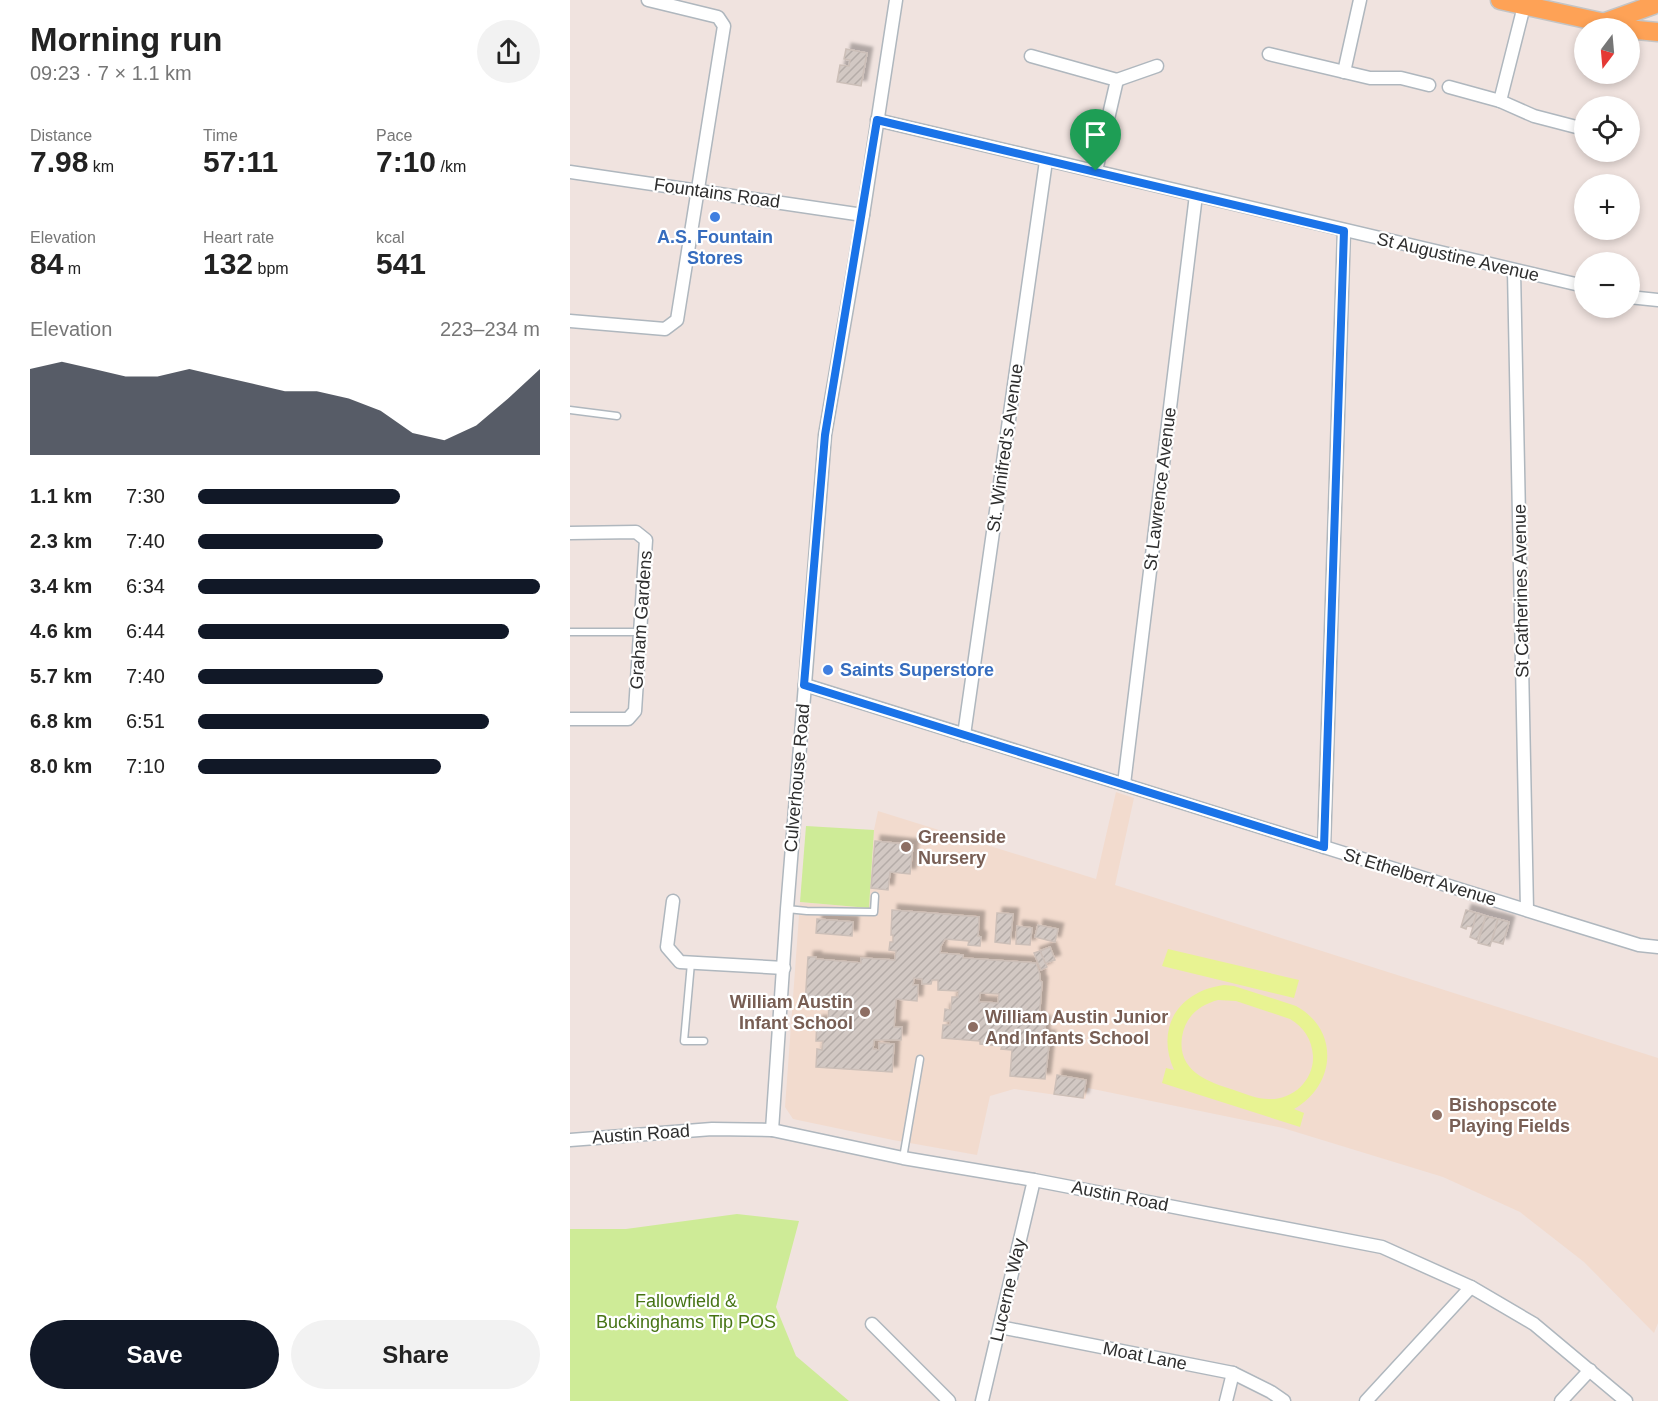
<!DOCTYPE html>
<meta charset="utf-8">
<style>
:root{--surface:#fff;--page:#f2f2f2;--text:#222;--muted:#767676;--accent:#111827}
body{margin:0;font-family:Helvetica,sans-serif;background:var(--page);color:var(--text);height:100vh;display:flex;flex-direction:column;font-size:22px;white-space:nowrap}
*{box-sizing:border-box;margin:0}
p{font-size:20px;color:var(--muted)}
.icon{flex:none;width:33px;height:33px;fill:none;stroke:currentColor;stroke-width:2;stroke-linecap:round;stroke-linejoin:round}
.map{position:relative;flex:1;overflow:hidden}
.panel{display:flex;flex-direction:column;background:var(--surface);width:570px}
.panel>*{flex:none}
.needle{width:39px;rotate:196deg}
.controls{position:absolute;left:1004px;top:18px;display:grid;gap:12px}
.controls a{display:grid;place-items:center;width:66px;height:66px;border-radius:50%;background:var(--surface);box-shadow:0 3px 9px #0003;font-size:30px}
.pin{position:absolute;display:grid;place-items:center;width:51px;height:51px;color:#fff;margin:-62px -26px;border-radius:50% 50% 50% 0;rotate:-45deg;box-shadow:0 0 6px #0007}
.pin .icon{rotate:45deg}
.round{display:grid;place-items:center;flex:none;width:63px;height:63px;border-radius:32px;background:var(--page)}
.summary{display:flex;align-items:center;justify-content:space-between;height:102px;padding:0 30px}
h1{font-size:33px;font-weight:700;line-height:45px}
.stats{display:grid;grid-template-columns:repeat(3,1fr);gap:9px;height:102px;padding:6px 30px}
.stats div{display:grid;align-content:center}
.stats b{font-size:30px;font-weight:700}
.stats small{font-size:16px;font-weight:400}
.stats p{font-size:16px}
.chart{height:168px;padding:12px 30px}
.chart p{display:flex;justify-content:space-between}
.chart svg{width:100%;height:108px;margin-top:6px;fill:var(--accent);opacity:.7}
.button{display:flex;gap:12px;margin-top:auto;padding:12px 30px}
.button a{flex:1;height:69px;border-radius:36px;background:var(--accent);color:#fff;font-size:24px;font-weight:700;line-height:69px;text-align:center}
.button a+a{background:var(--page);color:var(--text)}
ul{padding:0 30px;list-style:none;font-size:20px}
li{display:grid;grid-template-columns:96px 72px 1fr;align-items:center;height:45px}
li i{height:15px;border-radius:8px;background:var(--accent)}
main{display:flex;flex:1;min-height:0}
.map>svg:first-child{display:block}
.education{fill:#f2dbce}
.grass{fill:#ceeb97}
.pitch{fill:#e8f392;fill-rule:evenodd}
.building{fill:url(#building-hatch);stroke:#ccbfb8;stroke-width:1.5;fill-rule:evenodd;filter:url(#shadow)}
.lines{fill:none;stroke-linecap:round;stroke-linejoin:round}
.service-casing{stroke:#afb7be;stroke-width:9}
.minor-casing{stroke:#afb7be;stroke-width:15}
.primary-casing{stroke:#c4c4c4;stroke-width:21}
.service{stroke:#fff;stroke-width:6}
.minor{stroke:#fff;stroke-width:12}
.primary{stroke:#fea256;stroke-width:18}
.route-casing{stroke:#fff;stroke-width:12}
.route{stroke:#1a73e8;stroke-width:8}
.shop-dot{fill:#3f7fe0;stroke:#fff;stroke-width:2}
.education-dot{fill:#8d6e63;stroke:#fff;stroke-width:2}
.labels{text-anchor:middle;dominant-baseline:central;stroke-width:4.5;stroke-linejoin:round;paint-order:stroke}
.street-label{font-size:18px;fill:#2e2e2e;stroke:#fff}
.shop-label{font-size:18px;font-weight:bold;fill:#366cbe;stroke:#fff}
.education-label{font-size:18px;font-weight:bold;fill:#785e54;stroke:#fff;text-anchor:start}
.park-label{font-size:18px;fill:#467414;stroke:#fff}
</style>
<main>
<section class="panel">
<div class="summary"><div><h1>Morning run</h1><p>09:23 · 7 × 1.1 km</p></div><a class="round"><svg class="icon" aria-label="share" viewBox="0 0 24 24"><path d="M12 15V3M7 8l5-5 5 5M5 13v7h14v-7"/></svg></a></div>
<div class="stats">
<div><p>Distance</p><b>7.98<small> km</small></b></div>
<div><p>Time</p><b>57:11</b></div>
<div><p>Pace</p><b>7:10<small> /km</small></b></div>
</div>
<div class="stats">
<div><p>Elevation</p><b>84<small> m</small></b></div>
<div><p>Heart rate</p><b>132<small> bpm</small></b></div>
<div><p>kcal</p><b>541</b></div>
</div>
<div class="chart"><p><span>Elevation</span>223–234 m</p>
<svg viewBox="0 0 160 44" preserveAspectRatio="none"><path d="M0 44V9L10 6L20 9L30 12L40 12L50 9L60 12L70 15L80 18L90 18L100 21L110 26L120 35L130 38L140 32L150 21L160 9V44z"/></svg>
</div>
<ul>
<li><b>1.1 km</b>7:30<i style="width:59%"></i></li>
<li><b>2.3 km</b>7:40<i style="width:54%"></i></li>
<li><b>3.4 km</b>6:34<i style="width:100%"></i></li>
<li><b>4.6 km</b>6:44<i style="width:91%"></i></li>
<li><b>5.7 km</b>7:40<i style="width:54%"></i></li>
<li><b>6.8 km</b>6:51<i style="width:85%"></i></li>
<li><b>8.0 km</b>7:10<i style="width:71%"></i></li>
</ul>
<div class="button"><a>Save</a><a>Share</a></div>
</section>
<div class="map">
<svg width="1088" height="1401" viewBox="0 0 1088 1401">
<defs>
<pattern id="building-hatch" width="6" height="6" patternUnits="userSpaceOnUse" patternTransform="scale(1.5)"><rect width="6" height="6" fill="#d2c8c3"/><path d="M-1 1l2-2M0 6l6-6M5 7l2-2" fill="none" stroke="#b5aca8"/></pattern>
<filter id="shadow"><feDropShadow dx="5.5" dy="-5.5" stdDeviation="1.5" flood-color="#0004"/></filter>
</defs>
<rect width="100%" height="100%" fill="#f0e3df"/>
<!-- education -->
<path class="education" d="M 546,792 L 564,798 L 545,885 L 1088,1058 L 1088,1323 L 1084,1333 L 1014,1262 L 950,1212 L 873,1177 L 713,1128 L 518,1088 L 515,1099 L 444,1089 L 420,1096 L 407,1155 L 323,1140 L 223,1119 L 215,1107 L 230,902 L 299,908 L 304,830 L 308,811 L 526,879 Z"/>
<!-- grass -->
<g class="grass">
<path d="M 236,826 L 304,830 L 299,908 L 230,902 Z"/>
<path d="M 167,1214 L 229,1221 L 206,1307 L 226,1356 L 279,1401 L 0,1401 L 0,1229 L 56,1229 Z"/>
</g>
<!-- pitch -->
<g class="pitch">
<path d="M 598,949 L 729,980 L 724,998 L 592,966 Z"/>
<path d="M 654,985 L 664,986 L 726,1006 C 770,1030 766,1085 724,1109 L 734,1113 L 730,1127 L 592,1083 L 596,1068 L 604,1070 C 585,1027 609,991 654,985 ZM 648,1000 L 666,1001 L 720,1019 C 734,1027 742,1040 743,1056 C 744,1080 723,1100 699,1099 C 687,1099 675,1094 664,1090 C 638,1082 607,1071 612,1037 C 615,1017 629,1005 648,1000 Z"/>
</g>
<!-- building -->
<g class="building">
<path d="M 276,49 L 297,53 L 291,86 L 267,82 L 270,65 L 279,66 L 280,60 L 274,59 Z"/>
<path d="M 305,841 L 343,845 L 340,874 L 320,872 L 318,890 L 301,888 Z"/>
<path d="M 322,910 L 409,917 L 408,936 L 411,937 L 410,946 L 398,945 L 399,941 L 375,939 L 371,946 L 370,953 L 393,955 L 393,958 L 466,963 L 470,975 L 470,981 L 472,982 L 469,1021 L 475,1021 L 474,1036 L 480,1036 L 475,1079 L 440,1076 L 442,1050 L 431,1049 L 432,1046 L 410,1044 L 410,1041 L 372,1038 L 373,1025 L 380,1025 L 380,1021 L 374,1021 L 375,1009 L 381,1010 L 382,997 L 388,997 L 389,991 L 368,990 L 368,980 L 362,980 L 361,984 L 352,984 L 352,979 L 344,978 L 343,985 L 348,985 L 347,1001 L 326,999 L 324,1027 L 332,1027 L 331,1040 L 304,1040 L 303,1049 L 309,1050 L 309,1043 L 324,1044 L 322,1072 L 246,1067 L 247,1049 L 252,1050 L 253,1041 L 246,1041 L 247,1021 L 258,1022 L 259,1003 L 249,1002 L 249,1006 L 235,1005 L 238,957 L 246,957 L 246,959 L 291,963 L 291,958 L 325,960 L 326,951 L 319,950 L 320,942 L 323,942 L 323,935 L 321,935 ZM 410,993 L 429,994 L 428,1003 L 409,1002 Z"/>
<path d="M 896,910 L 907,913 L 903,927 L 897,926 L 896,929 L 891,927 Z"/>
<path d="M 427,913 L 443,914 L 440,944 L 425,942 Z"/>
<path d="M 907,913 L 916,916 L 907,940 L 900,937 Z"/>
<path d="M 916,916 L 928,919 L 920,946 L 908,943 Z"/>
<path d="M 247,919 L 283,922 L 282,936 L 246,933 Z"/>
<path d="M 928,919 L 939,922 L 933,944 L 922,941 Z"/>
<path d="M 468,925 L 488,929 L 485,942 L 465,937 Z"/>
<path d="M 447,926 L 462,928 L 460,945 L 446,944 Z"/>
<path d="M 480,947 L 485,960 L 475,963 L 470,951 Z"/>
<path d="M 470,951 L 477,967 L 471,970 L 464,953 Z"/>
<path d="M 487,1075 L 516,1080 L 513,1098 L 484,1094 Z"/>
</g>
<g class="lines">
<defs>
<g id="service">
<path d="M 0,410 L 47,416"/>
<path d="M 0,632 L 69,632"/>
<path d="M 217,909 L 237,911 L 304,912 L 305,896"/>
<path d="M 121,963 L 114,1041 L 134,1041"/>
<path d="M 333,1158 L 350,1059"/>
</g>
<g id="minor">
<path d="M 699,54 L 800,78 L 831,78 L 859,85"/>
<path d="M 461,56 L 547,80 L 526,171"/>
<path d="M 774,72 L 790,0"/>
<path d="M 547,80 L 587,66"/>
<path d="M 879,87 L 930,101 L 954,6"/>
<path d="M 930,101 L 964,116 L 1014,129"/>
<path d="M 307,120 L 1014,286"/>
<path d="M 0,172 L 293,215"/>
<path d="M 944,271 L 957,910"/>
<path d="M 1059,297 L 1088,300"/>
<path d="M 0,321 L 95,329 L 107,320 L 154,26 L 148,17 L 78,0"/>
<path d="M 0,533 L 66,532 L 76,540 L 65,711 L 58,719 L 0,719"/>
<path d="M 235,685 L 988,920 L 1069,945 L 1088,947"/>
<path d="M 394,735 L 476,161"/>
<path d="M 554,784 L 626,195"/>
<path d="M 754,847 L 774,230"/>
<path d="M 103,901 L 97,947 L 110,962 L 214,968"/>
<path d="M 202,1130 L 217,909 L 255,435 L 293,215 L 326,0"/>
<path d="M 0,1140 L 142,1129 L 202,1130 L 333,1158 L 464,1180 L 812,1247 L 901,1287 L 964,1324 L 1056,1401"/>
<path d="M 302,1324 L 379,1401"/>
<path d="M 430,1327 L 663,1373 L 701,1392 L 714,1401"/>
<path d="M 412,1401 L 464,1180"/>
<path d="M 656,1401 L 663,1373"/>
<path d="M 796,1401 L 901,1287"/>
<path d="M 991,1401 L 1020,1370"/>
</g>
<g id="primary">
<path d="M 930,0 L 1067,30 L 1088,32"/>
<path d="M 1033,23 L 1083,5"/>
</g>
</defs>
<!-- service casing -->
<use href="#service" class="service-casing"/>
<!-- minor casing -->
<use href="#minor" class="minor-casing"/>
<!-- primary casing -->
<use href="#primary" class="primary-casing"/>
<!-- service -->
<use href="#service" class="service"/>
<!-- minor -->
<use href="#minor" class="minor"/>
<!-- primary -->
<use href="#primary" class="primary"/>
</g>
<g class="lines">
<defs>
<path id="route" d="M 307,120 L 774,231 L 754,847 L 234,685 L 255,435 Z"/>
</defs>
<!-- route casing -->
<use href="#route" class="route-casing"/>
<!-- route -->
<use href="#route" class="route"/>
</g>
<!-- markers -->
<g class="shop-dot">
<circle cx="145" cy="217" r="6"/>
<circle cx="258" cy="670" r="6"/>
</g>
<g class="education-dot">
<circle cx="336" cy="847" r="6"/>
<circle cx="295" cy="1012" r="6"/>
<circle cx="403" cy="1027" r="6"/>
<circle cx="867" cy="1115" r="6"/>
</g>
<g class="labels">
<!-- street labels -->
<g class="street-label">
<text transform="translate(147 193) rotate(8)">Fountains Road</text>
<text transform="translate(888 257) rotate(13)">St Augustine Avenue</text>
<text transform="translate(435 448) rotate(-82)">St. Winifred's Avenue</text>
<text transform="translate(590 489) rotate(-83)">St Lawrence Avenue</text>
<text transform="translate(951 591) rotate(-91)">St Catherines Avenue</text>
<text transform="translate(71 620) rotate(-86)">Graham Gardens</text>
<text transform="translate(227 778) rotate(-85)">Culverhouse Road</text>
<text transform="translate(850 877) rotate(17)">St Ethelbert Avenue</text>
<text transform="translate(71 1134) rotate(-4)">Austin Road</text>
<text transform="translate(550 1196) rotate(11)">Austin Road</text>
<text transform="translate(438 1290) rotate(-77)">Lucerne Way</text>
<text transform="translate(575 1356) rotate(11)">Moat Lane</text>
</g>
<!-- shop labels -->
<g class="shop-label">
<text x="145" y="237">A.S. Fountain<tspan x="145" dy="21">Stores</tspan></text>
<text x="270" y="670" text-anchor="start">Saints Superstore</text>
</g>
<!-- education labels -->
<g class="education-label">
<text x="348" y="837">Greenside<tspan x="348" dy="21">Nursery</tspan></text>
<text x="283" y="1002" text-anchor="end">William Austin<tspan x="283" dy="21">Infant School</tspan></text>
<text x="415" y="1017">William Austin Junior<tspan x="415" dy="21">And Infants School</tspan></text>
<text x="879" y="1105">Bishopscote<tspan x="879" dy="21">Playing Fields</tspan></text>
</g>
<!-- park labels -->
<g class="park-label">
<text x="116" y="1301">Fallowfield &amp;<tspan x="116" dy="21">Buckinghams Tip POS</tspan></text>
</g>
</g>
</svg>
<div class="controls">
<a><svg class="needle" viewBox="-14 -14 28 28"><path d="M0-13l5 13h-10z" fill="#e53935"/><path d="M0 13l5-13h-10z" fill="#767676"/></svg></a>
<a><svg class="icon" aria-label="locate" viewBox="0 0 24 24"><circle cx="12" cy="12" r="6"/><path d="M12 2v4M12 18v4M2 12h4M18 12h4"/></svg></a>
<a>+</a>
<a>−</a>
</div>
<div class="pin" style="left:526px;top:171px;background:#1e9e55"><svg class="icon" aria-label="arrive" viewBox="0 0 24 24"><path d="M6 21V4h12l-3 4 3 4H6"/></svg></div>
</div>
</main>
